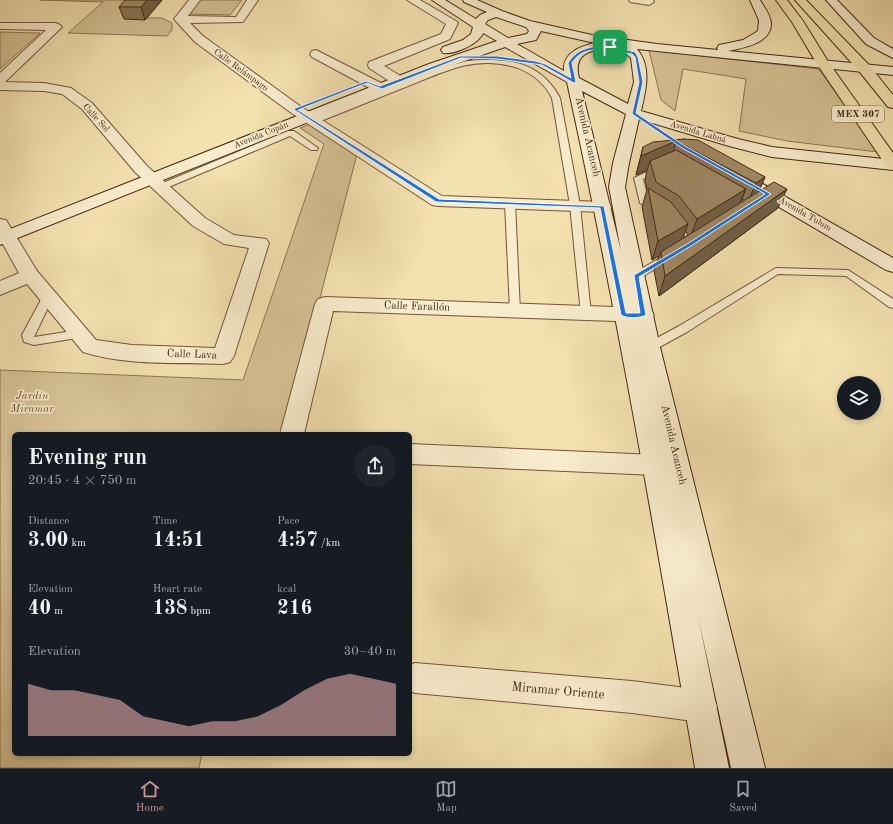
<!DOCTYPE html>
<meta charset="utf-8">
<style>
:root{--surface:#171b24;--page:#20242c;--text:#f1f3f6;--muted:#9ea1a6;--line:#363941;--accent:#c59692}
body{margin:0;font-family:"Old Standard TT",serif;background:var(--page);color:var(--text);height:100vh;display:flex;flex-direction:column;font-size:15px;white-space:nowrap}
*{box-sizing:border-box;margin:0}
p{font-size:13px;color:var(--muted)}
.icon{flex:none;width:22px;height:22px;fill:none;stroke:currentColor;stroke-width:2;stroke-linecap:round;stroke-linejoin:round}
.map{position:relative;flex:1;overflow:hidden}
.panel{position:absolute;left:12px;top:432px;width:400px;height:324px;display:flex;flex-direction:column;background:var(--surface);border-radius:6px;box-shadow:0 2px 6px #0003}
.panel>*{flex:none}
.controls{position:absolute;left:837px;top:376px;display:grid;gap:8px}
.controls a{display:grid;place-items:center;width:44px;height:44px;border-radius:50%;background:var(--surface);box-shadow:0 2px 6px #0003;font-size:20px}
.pin{position:absolute;display:grid;place-items:center;width:34px;height:34px;color:#fff;margin:-17px;border-radius:8px;box-shadow:0 2px 6px #0006}
.round{display:grid;place-items:center;flex:none;width:42px;height:42px;border-radius:21px;background:var(--page)}
.head{display:flex;align-items:center;justify-content:space-between;height:68px;padding:0 16px}
h1{font-size:22px;font-weight:600;line-height:30px}
.figures{display:grid;grid-template-columns:repeat(3,1fr);gap:6px;height:68px;padding:4px 16px}
.figures div{display:grid;align-content:center}
.figures b{font-size:20px;font-weight:600}
.figures small{font-size:11px;font-weight:400}
.figures p{font-size:11px}
.chart{height:112px;padding:8px 16px}
.chart p{display:flex;justify-content:space-between}
.chart svg{width:100%;height:72px;margin-top:4px;fill:var(--accent);opacity:.7}
.tabs{display:flex;justify-content:space-around;align-items:center;height:56px;border-top:1px solid var(--line);background:var(--surface);font-size:11px;color:var(--muted)}
.tabs a{display:grid;justify-items:center;gap:2px}
.tabs .current{color:var(--accent)}
.map>svg:first-child{display:block}
.green{fill:#d6c295;stroke:#8d7553}
.lines{fill:none;stroke-linecap:round;stroke-linejoin:round}
.lane-casing{stroke:#705639;stroke-width:2}
.street-casing{stroke:#705639;stroke-width:2}
.secondary-casing{stroke:#442811;stroke-width:2}
.primary-casing{stroke:#442811;stroke-width:2}
.lane{fill:#f8eccc;fill-rule:evenodd}
.street{fill:#f8eccc;fill-rule:evenodd}
.secondary{fill:#f8eccc;fill-rule:evenodd}
.primary{fill:#f4e1b0;fill-rule:evenodd}
.wall{fill:#8a7556;stroke:#442811;fill-rule:evenodd}
.shaded-wall{fill:#705f46;stroke:#442811}
.building{fill:#a08864;stroke:#442811}
.route{fill:#1a73e8;stroke:#fff;fill-rule:evenodd}
.labels{text-anchor:middle;dominant-baseline:central;stroke-width:3;stroke-linejoin:round;paint-order:stroke}
.far-street-label{font-size:9px;fill:#442811;stroke:#f8eccc}
.shield{fill:#f8eccc;stroke:#7a6349;stroke-width:1}
.shield-label{font-size:10px;font-weight:bold;fill:#442811}
.street-label{font-size:11px;fill:#442811;stroke:#f8eccc}
.park-label{font-size:11px;font-style:italic;fill:#684e32;stroke:#f8eccc}
.near-street-label{font-size:13px;fill:#442811;stroke:#f8eccc}
</style>
<div class="map">
<svg width="893" height="768" viewBox="0 0 893 768">
<rect width="100%" height="100%" fill="#f4e1b0"/>
<filter id="stains"><feTurbulence type="fractalNoise" baseFrequency=".005" numOctaves="4"/><feColorMatrix values="0 0 0 0 .2 0 0 0 0 .09 0 0 0 0 .02 0 0 0 .5 -.17"/></filter>
<radialGradient id="worn" r=".72"><stop offset=".6" stop-color="#630" stop-opacity="0"/><stop offset="1" stop-color="#630" stop-opacity=".3"/></radialGradient>
<!-- green -->
<g class="green">
<path d="M 40,0 L 140,0 L 124,18 L 162,18 L 172,23 L 172,30 L 167,36 L 68,33 L 103,2 Z"/>
<path d="M 200,0 L 242,0 L 230,15 L 188,14 Z"/>
<path d="M 0,32 L 40,33 L 0,69 Z"/>
<path d="M 649,50 L 819,69 L 878,152 L 787,141 L 739,131 L 746,79 L 683,69 L 675,111 L 661,100 Z"/>
<path d="M 310,124 L 357,154 L 285,434 L 14,434 L 14,754 L 202,754 L 199,768 L 0,768 L 0,370 L 243,380 L 324,144 L 300,128 Z"/>
</g>
<g class="lines">
<defs>
<g id="lane">
<path d="M 480,60 C 515,59 542,65 560,98 L 580,205 L 591,314 L 590,317 L 582,317 L 581,314 L 570,205 L 552,98 C 535,65 496,58 462,66 C 440,72 419,82 398,90 C 371,101 343,112 316,123 L 313,123 L 309,121 L 445,67 L 467,61 Z"/>
<path d="M 288,131 L 294,131 L 318,148 L 317,150 L 311,150 L 290,136 L 164,189 L 161,190 L 157,187 L 158,185 Z"/>
<path d="M 660,166 L 664,169 L 663,171 L 643,179 L 649,202 L 660,210 L 655,213 L 640,203 L 634,178 Z"/>
<path d="M 510,200 L 515,203 L 520,311 L 519,314 L 511,314 L 510,311 L 505,203 Z"/>
<path d="M 671,252 L 675,253 L 676,255 L 675,257 L 640,278 L 632,278 L 631,276 L 632,274 Z"/>
<path d="M 776,268 L 848,270 L 893,299 L 893,308 L 889,307 L 846,276 L 778,274 L 687,332 L 654,350 L 650,351 L 646,350 L 644,347 L 646,344 L 679,326 Z"/>
<path d="M 48,293 L 52,294 L 53,297 L 34,337 L 79,330 L 83,331 L 85,334 L 83,337 L 34,345 L 24,342 L 22,335 L 44,294 Z"/>
</g>
<g id="street">
<path d="M 189,0 L 200,0 L 188,16 L 236,17 L 247,0 L 258,0 L 243,22 L 190,23 L 203,36 L 300,106 L 442,196 L 603,202 L 609,203 L 611,207 L 609,211 L 603,212 L 438,206 L 432,205 L 290,112 L 195,42 L 174,19 Z"/>
<path d="M 407,0 L 420,0 L 456,21 L 458,23 L 450,39 L 384,66 L 404,78 L 406,81 L 404,84 L 394,84 L 369,68 L 368,65 L 369,62 L 441,34 L 446,24 Z"/>
<path d="M 629,0 L 653,0 L 654,2 L 649,5 L 630,2 Z"/>
<path d="M 0,23 L 56,23 L 60,25 L 62,27 L 5,82 L 44,83 L 71,88 L 92,103 L 147,166 L 205,218 L 234,235 L 266,239 L 269,243 L 234,356 L 230,362 L 223,364 C 177,362 127,366 83,352 L 27,284 L 0,295 L 0,281 L 19,273 L 0,239 L 0,219 L 6,220 L 37,271 L 96,340 L 132,345 L 215,348 L 249,248 L 224,244 L 193,226 L 135,172 L 82,109 L 62,94 L 44,91 L 0,90 L 0,73 L 46,30 L 0,29 Z"/>
<path d="M 316,50 L 385,85 L 387,88 L 385,91 L 375,91 L 312,57 L 310,54 L 312,51 Z"/>
<path d="M 325,297 L 644,308 L 651,310 L 654,315 L 651,320 L 644,322 L 333,311 L 304,434 L 280,434 L 315,304 L 318,299 Z"/>
<path d="M 410,444 L 656,455 L 665,458 L 668,465 L 665,472 L 656,475 L 410,464 Z"/>
<path d="M 415,663 L 632,681 L 701,690 L 712,695 L 717,706 L 712,717 L 701,722 L 632,713 L 415,693 L 410,691 L 410,665 Z"/>
</g>
<g id="secondary">
<path d="M 432,0 L 445,0 L 476,19 L 480,15 L 487,12 L 464,2 L 463,0 L 477,0 L 502,11 L 530,21 L 592,35 L 657,44 L 718,50 L 717,48 L 719,45 L 743,40 L 758,31 L 759,20 L 750,0 L 760,0 C 764,7 770,14 771,23 C 772,43 743,48 728,51 L 893,67 L 893,75 L 637,49 C 652,67 646,89 641,111 L 738,139 L 772,147 L 893,160 L 893,170 L 772,157 L 729,146 L 639,119 L 629,163 L 625,187 L 660,347 L 765,768 L 731,768 L 698,616 L 729,768 L 695,768 C 656,539 617,310 567,82 L 505,47 L 439,70 L 0,245 L 0,233 L 429,64 L 497,41 L 483,33 C 479,44 454,55 443,53 L 441,50 L 443,47 L 463,40 L 471,34 L 473,27 ZM 496,17 L 526,27 L 529,31 L 527,34 L 508,38 L 485,24 L 488,20 ZM 541,31 L 595,43 C 582,46 562,52 564,71 L 517,44 L 536,40 ZM 617,46 L 631,58 L 634,82 L 628,104 L 579,78 C 572,50 595,50 617,46 ZM 582,91 L 626,114 L 613,163 L 609,187 L 621,251 Z"/>
<path d="M 826,0 L 837,0 L 874,38 L 893,49 L 893,58 L 866,44 Z"/>
<path d="M 734,169 L 740,171 L 893,258 L 893,272 L 886,270 L 728,177 L 726,174 L 728,171 Z"/>
</g>
<g id="primary">
<path d="M 776,0 L 787,0 L 803,21 L 829,63 L 893,153 L 893,169 L 887,167 L 817,64 L 792,22 Z"/>
<path d="M 795,0 L 806,0 L 869,65 L 893,95 L 893,108 L 888,107 L 859,71 Z"/>
</g>
</defs>
<!-- lane casing -->
<use href="#lane" class="lane-casing"/>
<!-- street casing -->
<use href="#street" class="street-casing"/>
<!-- secondary casing -->
<use href="#secondary" class="secondary-casing"/>
<!-- primary casing -->
<use href="#primary" class="primary-casing"/>
<!-- lane -->
<use href="#lane" class="lane"/>
<!-- street -->
<use href="#street" class="street"/>
<!-- secondary -->
<use href="#secondary" class="secondary"/>
<!-- primary -->
<use href="#primary" class="primary"/>
</g>
<!-- wall -->
<g class="wall">
<path d="M 162,0 L 145,20 L 124,19 L 119,7 Z"/>
<path d="M 684,139 L 765,177 L 759,191 L 778,208 L 659,296 L 654,271 L 659,256 L 652,260 L 642,207 L 647,189 L 645,180 L 647,170 L 636,175 L 643,147 ZM 742,199 L 744,200 L 740,203 ZM 685,231 L 688,235 L 683,238 Z"/>
</g>
<!-- shaded-wall -->
<g class="shaded-wall">
<path d="M 147,0 L 162,0 L 145,20 L 141,7 Z"/>
<path d="M 676,141 L 671,160 L 650,161 L 647,170 L 636,175 L 641,156 Z"/>
<path d="M 765,177 L 757,196 L 748,202 L 756,183 Z"/>
<path d="M 746,189 L 738,208 L 690,238 L 697,219 Z"/>
<path d="M 787,189 L 778,208 L 659,296 L 665,276 Z"/>
<path d="M 688,224 L 681,244 L 661,252 L 659,256 L 652,260 L 658,241 Z"/>
</g>
<!-- building -->
<g class="building">
<path d="M 125,0 L 147,0 L 141,7 L 119,7 Z"/>
<path d="M 684,139 L 698,140 L 765,177 L 756,183 L 676,141 L 641,156 L 643,147 L 653,142 Z"/>
<path d="M 676,150 L 746,189 L 697,219 L 679,196 L 656,182 L 650,161 Z"/>
<path d="M 774,182 L 787,189 L 665,276 L 661,252 Z"/>
<path d="M 648,188 L 671,202 L 688,224 L 658,241 Z"/>
</g>
<!-- route -->
<path class="route" d="M 610,46 L 635,52 L 638,57 L 643,82 L 636,113 L 685,146 L 771,194 L 691,246 L 639,277 L 646,315 C 642,318 626,319 621,315 L 600,208 L 436,202 L 293,109 L 366,81 L 380,86 L 460,56 L 497,56 L 535,61 L 545,64 L 571,78 L 568,63 C 578,47 593,46 610,46 ZM 610,48 L 632,54 L 635,57 L 639,82 L 632,114 L 682,148 L 765,194 L 687,244 L 634,275 L 640,313 L 626,313 L 604,206 L 439,199 L 298,110 L 367,83 L 382,89 L 461,58 L 497,59 L 535,64 L 542,65 L 574,83 L 576,82 L 572,63 C 580,49 596,49 610,48 Z"/>
<g class="labels">
<!-- far-street labels -->
<g class="far-street-label">
<text transform="translate(241 70) rotate(36)">Calle Relámpago</text>
<text transform="translate(96 118) rotate(47)">Calle Sol</text>
<text transform="translate(698 132) rotate(17)">Avenida Labná</text>
<text transform="translate(261 135) rotate(-22)">Avenida Copán</text>
<text transform="translate(805 214) rotate(30)">Avenida Tulum</text>
</g>
<!-- shield labels -->
<rect class="shield" x="832" y="106" width="52" height="16" rx="3"/>
<g class="shield-label">
<text x="858" y="114">MEX 307</text>
</g>
<!-- street labels -->
<g class="street-label">
<text transform="translate(587 137) rotate(77)">Avenida Acanceh</text>
<text transform="translate(417 307) rotate(2)">Calle Farallón</text>
<text transform="translate(192 355) rotate(2)">Calle Lava</text>
<text transform="translate(673 445) rotate(77)">Avenida Acanceh</text>
</g>
<!-- park labels -->
<g class="park-label">
<text x="32" y="396">Jardín<tspan x="32" dy="13">Miramar</tspan></text>
</g>
<!-- near-street labels -->
<g class="near-street-label">
<text transform="translate(558 691) rotate(5)">Miramar Oriente</text>
</g>
</g>
<rect width="100%" height="100%" filter="url(#stains)"/>
<rect width="100%" height="100%" fill="url(#worn)"/>
</svg>
<div class="controls">
<a><svg class="icon" aria-label="layers" viewBox="0 0 24 24"><path d="M12 4l9 5-9 5-9-5zM3 14l9 5 9-5"/></svg></a>
</div>
<div class="pin" style="left:610px;top:47px;background:#1e9e55"><svg class="icon" aria-label="arrive" viewBox="0 0 24 24"><path d="M6 21V4h12l-3 4 3 4H6"/></svg></div>
<section class="panel">
<div class="head"><div><h1>Evening run</h1><p>20:45 · 4 × 750 m</p></div><a class="round"><svg class="icon" aria-label="share" viewBox="0 0 24 24"><path d="M12 15V3M7 8l5-5 5 5M5 13v7h14v-7"/></svg></a></div>
<div class="figures">
<div><p>Distance</p><b>3.00<small> km</small></b></div>
<div><p>Time</p><b>14:51</b></div>
<div><p>Pace</p><b>4:57<small> /km</small></b></div>
</div>
<div class="figures">
<div><p>Elevation</p><b>40<small> m</small></b></div>
<div><p>Heart rate</p><b>138<small> bpm</small></b></div>
<div><p>kcal</p><b>216</b></div>
</div>
<div class="chart"><p><span>Elevation</span>30–40 m</p>
<svg viewBox="0 0 160 44" preserveAspectRatio="none"><path d="M0 44V12L10 16L20 16L30 19L40 22L50 32L60 35L70 38L80 35L90 35L100 32L110 25L120 16L130 9L140 6L150 9L160 12V44z"/></svg>
</div>
</section>
</div>
<nav class="tabs">
<a class="current"><svg class="icon" aria-label="home" viewBox="0 0 24 24"><path d="M3 11l9-7 9 7M6 9v11h12V9"/></svg>Home</a>
<a><svg class="icon" aria-label="map" viewBox="0 0 24 24"><path d="M3 6l6-2 6 2 6-2v14l-6 2-6-2-6 2zM9 4v14M15 6v14"/></svg>Map</a>
<a><svg class="icon" aria-label="saved" viewBox="0 0 24 24"><path d="M7 4h10v16l-5-4-5 4z"/></svg>Saved</a>
</nav>
